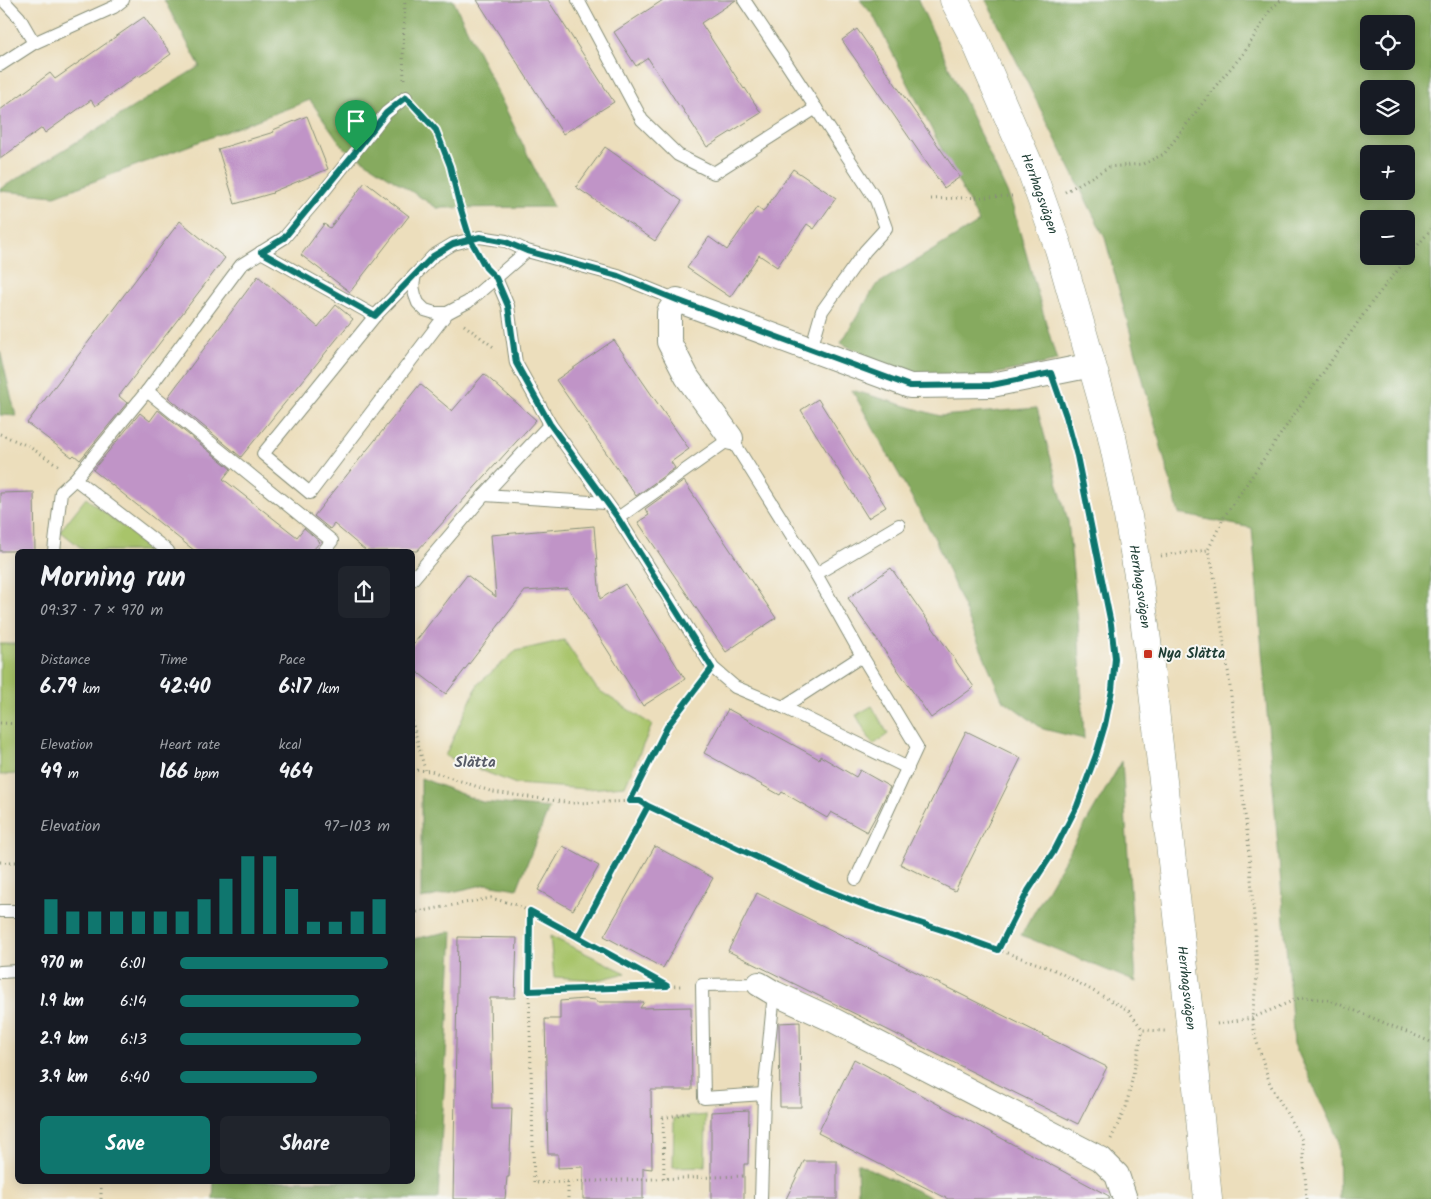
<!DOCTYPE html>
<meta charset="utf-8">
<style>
:root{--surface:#171b24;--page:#20242c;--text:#f1f3f6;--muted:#9ea1a6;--accent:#0f766e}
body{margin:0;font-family:Kalam,sans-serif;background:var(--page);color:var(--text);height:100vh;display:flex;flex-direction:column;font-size:19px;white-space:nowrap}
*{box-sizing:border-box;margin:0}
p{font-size:16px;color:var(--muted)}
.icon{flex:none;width:28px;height:28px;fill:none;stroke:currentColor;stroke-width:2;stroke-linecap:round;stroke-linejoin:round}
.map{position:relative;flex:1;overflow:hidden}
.drawer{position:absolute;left:15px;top:549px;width:400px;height:635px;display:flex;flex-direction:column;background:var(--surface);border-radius:8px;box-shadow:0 2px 12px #0003}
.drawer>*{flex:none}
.fabs{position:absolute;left:1360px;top:15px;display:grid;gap:10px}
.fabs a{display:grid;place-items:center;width:55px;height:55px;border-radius:8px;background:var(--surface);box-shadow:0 2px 12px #0003;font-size:25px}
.pin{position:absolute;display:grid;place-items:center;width:42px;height:42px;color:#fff;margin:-51px -21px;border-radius:50% 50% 50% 0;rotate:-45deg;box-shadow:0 0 5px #0007}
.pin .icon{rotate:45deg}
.round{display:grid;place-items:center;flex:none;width:52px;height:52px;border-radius:8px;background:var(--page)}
.overview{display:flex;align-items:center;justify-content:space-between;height:85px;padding:0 25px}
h1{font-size:28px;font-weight:700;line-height:38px}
.metrics{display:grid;grid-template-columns:repeat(3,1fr);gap:8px;height:85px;padding:5px 25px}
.metrics div{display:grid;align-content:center}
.metrics b{font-size:21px;font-weight:700}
.metrics small{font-size:14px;font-weight:400}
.metrics p{font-size:14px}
.chart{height:140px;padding:10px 25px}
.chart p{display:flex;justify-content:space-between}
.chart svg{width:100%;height:90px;margin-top:5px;stroke:var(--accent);stroke-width:6}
.button{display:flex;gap:10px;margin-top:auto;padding:10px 25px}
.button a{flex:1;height:58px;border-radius:8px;background:var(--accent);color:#fff;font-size:20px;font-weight:700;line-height:58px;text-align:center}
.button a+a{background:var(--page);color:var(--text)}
ul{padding:0 25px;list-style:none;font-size:16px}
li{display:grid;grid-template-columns:80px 60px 1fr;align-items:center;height:38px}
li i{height:12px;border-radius:6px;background:var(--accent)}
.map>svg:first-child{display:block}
.green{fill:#a8c46a;stroke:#64804f}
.forest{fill:#86aa5e;stroke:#527449;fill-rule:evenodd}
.building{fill:#c094c7}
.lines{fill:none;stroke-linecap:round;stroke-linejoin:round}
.service-casing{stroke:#868e78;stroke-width:14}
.minor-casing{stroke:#868e78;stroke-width:26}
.tertiary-casing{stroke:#868e78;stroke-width:29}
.path{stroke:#868e78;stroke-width:3;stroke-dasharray:1 4;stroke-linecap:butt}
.service{stroke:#fff;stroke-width:12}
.minor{stroke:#fff;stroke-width:24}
.tertiary{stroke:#fff;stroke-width:28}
.route-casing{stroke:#fff;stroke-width:10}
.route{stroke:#0f766e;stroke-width:6}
.poi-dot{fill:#c8321e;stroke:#f6f6f2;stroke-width:2}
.labels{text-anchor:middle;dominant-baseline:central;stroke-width:4;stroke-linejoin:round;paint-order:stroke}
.street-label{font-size:14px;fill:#1f3d34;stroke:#f6f6f2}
.poi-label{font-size:14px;font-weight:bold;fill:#1f3d34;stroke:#f6f6f2;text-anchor:start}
.neighbourhood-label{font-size:15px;font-weight:bold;fill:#575b67;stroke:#f6f6f2}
</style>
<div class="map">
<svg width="1431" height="1199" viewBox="0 0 1431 1199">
<rect width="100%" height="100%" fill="#f6f6f2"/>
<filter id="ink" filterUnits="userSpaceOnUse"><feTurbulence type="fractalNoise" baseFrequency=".02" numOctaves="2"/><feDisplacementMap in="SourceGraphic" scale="10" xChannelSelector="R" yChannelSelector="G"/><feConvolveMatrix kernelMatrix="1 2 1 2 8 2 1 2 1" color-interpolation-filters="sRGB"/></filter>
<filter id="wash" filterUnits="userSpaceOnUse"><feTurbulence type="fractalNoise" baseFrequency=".0096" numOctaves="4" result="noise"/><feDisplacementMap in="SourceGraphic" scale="20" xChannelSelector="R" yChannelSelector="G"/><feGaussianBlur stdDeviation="1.12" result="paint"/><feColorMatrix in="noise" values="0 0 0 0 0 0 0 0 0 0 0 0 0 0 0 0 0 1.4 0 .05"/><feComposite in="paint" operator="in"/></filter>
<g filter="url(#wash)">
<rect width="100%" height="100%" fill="#ecdebc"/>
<!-- green -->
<g class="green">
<path d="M 86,498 L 154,551 L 85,551 L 60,531 Z"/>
<path d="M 564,640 L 597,689 L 652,725 L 625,786 L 587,789 L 516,784 L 445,756 L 478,684 L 516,651 Z"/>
<path d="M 0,644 L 17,644 L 17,774 L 0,775 Z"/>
<path d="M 872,706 L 888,734 L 873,745 L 856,715 Z"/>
<path d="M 550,936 L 626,973 L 598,980 L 554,977 Z"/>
<path d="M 706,1115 L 705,1166 L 673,1167 L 674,1118 Z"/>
</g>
<!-- forest -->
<g class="forest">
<path d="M 164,0 L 453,0 L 553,207 L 437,208 L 343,147 L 310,100 L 55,196 L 0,191 L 0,189 L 200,66 Z"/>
<path d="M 860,0 L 918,0 L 1011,201 L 1057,361 L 956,382 L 895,371 L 841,343 L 876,285 L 979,222 L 873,15 Z"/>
<path d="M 986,0 L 1431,0 L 1431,1199 L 1339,1199 L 1338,1139 L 1294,1044 L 1252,528 L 1179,514 L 1105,238 ZM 1369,24 L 1406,24 L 1406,61 L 1369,61 ZM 1369,89 L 1406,89 L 1406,126 L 1369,126 ZM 1369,154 L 1406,154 L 1406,191 L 1369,191 ZM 1369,219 L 1406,219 L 1406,256 L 1369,256 Z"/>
<path d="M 0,351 L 16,416 L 0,415 Z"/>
<path d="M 852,390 L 940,416 L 1037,408 L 1068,521 L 1078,622 L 1084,739 L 1043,729 L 1002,699 L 935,539 Z"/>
<path d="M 1122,761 L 1136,982 L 1021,935 Z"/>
<path d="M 421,778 L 482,802 L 549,808 L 517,889 L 487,884 L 421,899 Z"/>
<path d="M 453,931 L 438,1199 L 213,1199 L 214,1181 L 412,1181 L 413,939 Z"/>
<path d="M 857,1163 L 934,1199 L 858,1199 Z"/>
</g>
<g id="blocks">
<!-- building -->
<g class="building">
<path d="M 477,0 L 548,0 L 614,102 L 563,134 Z"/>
<path d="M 663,0 L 736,0 L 701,23 L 744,89 L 745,88 L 761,113 L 707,147 L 680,105 L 679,106 L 648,58 L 636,66 L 614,32 Z"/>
<path d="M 144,17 L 171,54 L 139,77 L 138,75 L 95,106 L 91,100 L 45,133 L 42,128 L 0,159 L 0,110 L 50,73 L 55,79 Z"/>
<path d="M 857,29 L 960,177 L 944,188 L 842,40 Z"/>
<path d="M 307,116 L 328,169 L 272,192 L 273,193 L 235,204 L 218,149 L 274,132 L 273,130 Z"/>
<path d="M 605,147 L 682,201 L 655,241 L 576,187 Z"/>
<path d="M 793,169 L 836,198 L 814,229 L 807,224 L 777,267 L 759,255 L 730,297 L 687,268 L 709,237 L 727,250 L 757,207 L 763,212 Z"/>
<path d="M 365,182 L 409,216 L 350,292 L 301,255 L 324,224 L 330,228 Z"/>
<path d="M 180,221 L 225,258 L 119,396 L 127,403 L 80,460 L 74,455 L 72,457 L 27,423 Z"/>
<path d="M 258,276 L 318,327 L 336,305 L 353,319 L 241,457 L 168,397 Z"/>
<path d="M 614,340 L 689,449 L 671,462 L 675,468 L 636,496 L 556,380 Z"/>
<path d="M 484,374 L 536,420 L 417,551 L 366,551 L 334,524 L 330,529 L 314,516 L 420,384 L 452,411 Z"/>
<path d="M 818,399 L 886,507 L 868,518 L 801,410 Z"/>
<path d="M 158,410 L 231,469 L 223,479 L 297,537 L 304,528 L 320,542 L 313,550 L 315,551 L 195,551 L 93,470 L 140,413 L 150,421 Z"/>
<path d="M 684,481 L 776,618 L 726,652 L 638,522 L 649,515 L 645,509 Z"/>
<path d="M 34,492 L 35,551 L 0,551 L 0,493 Z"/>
<path d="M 594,526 L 600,599 L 625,584 L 685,679 L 643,706 L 568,588 L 525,591 L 446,694 L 412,668 L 412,646 L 467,575 L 496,597 L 491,535 Z"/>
<path d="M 891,568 L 974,687 L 931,718 L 848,598 Z"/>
<path d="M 728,709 L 819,759 L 820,756 L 856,777 L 860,770 L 890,787 L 878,812 L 867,832 L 831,812 L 827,818 L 782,792 L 780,795 L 704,753 Z"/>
<path d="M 966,731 L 1021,758 L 955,891 L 900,864 Z"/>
<path d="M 563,846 L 599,866 L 573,910 L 538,890 Z"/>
<path d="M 655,846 L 713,878 L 663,968 L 604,936 Z"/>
<path d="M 757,893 L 1107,1067 L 1078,1124 L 728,951 Z"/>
<path d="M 458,937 L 517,938 L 515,998 L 490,998 L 492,1108 L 512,1108 L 509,1177 L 507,1177 L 505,1199 L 453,1199 Z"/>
<path d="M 584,999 L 597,1000 L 597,1002 L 644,1002 L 640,1008 L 691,1007 L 692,1090 L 651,1090 L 652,1169 L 643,1168 L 643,1199 L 583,1199 L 583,1167 L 558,1168 L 558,1154 L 548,1154 L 545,1019 L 560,1019 L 560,1001 Z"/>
<path d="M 800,1022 L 801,1107 L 780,1107 L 779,1023 Z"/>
<path d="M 854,1059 L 1109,1196 L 1110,1199 L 948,1199 L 818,1133 Z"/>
<path d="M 749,1110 L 748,1164 L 744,1164 L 744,1199 L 711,1199 L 711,1112 Z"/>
<path d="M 804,1161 L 837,1161 L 837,1199 L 786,1199 Z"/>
</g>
</g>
</g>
<g filter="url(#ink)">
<use href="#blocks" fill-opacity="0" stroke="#868e78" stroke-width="1"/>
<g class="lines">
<defs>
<g id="service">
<path d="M 3,0 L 19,17 L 34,43"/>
<path d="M 578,0 L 642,120 L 678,155 L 714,173 L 816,108"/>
<path d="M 744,0 L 781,55 L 876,200 L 886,228 L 865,251 L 822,311 L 811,349"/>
<path d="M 0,65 L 34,43 L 114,7 L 123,0"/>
<path d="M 527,251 L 468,302 L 447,313 L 435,313 L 425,310 L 418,303 L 415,295 L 413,286 L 415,275 L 433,256 L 453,244 L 480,237 L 506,241 L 527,251 L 618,276 L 677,300"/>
<path d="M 261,252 L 375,316"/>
<path d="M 415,275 L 375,316 L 263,454 L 310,493 L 447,313"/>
<path d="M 496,278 L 508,306 L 516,363 L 550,424 L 618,518 L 713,668 L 735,687 L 783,707 L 908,768"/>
<path d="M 147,391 L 332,541 L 324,551"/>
<path d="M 75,479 L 168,551"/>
<path d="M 484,495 L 606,503"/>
<path d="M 618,518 L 731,438 L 816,574 L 899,525"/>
<path d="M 54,551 L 61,492 L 75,479 L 147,391 L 241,265 L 284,238 L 325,190 L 386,113 L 406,97"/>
<path d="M 816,574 L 862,656 L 917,747 L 856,879"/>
<path d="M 412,580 L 484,495 L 550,424"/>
<path d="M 783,707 L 862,656"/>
<path d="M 0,911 L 18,911"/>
<path d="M 0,972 L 18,971"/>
<path d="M 759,984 L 702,985 L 704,1098 L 764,1094"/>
<path d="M 761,1199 L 764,1094 L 774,993"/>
</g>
<g id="minor">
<path d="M 731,438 L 687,377 L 669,342 L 669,312 L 677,300 L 910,386 L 992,385 L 1092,365"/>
<path d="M 759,984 L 774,993 L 833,1020 L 1101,1159 L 1117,1175 L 1125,1199"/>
</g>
<g id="tertiary">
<path id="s1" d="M 954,0 L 974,38 L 1030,167 L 1059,249 L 1111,432 L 1125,499 L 1139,581 L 1149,656 L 1195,1067 L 1208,1199"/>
</g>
</defs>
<!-- service casing -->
<use href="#service" class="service-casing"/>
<!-- minor casing -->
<use href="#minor" class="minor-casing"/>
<!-- tertiary casing -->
<use href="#tertiary" class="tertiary-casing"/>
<!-- path -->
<g class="path">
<path d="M 404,79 L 403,51 L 405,0"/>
<path d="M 418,111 C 424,117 432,124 436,131 C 452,158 456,193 465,223"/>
<path d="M 1065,192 L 1109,167 L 1143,164 L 1164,154 L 1218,83 L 1244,53 L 1271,9 L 1281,0"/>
<path d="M 931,199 L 1012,196"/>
<path d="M 464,325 L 495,348"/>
<path d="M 0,434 L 28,446 L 61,467"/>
<path d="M 1161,556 L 1208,550"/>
<path d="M 412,721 L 425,770"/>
<path d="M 0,723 L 18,724"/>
<path d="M 412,770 L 431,771 L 493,792 L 572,803 L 640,801 L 822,888 L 864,905 L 948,932 L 1055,970 L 1128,1010 L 1143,1030 L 1166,1031"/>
<path d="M 631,801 L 667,727 L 701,683"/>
<path d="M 0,862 L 18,862"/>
<path d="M 530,911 L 529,991 L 534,1183 L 744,1176"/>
<path d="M 412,913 L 491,898 L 517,905 L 667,986 L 684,986"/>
<path d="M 578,937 L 648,806"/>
<path d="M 998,950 L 1028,891 L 1054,851 L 1077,806 L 1097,755 L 1112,691 L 1115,658 L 1111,624 L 1077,456 L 1058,395"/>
<path d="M 529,991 L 666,986"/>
<path d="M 1217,1024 L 1252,1018 L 1302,997 L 1329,1000 L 1431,1042"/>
<path d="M 1111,1139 L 1126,1107 L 1143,1030"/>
<path d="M 664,1178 L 663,1118 L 692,1112"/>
<path d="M 568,1182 L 568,1199"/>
<path d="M 101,1199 L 101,1181"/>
<path d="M 1307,1199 L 1302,1140 L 1270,1084 L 1255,1036 L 1252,1018 L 1257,976 L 1255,930 L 1248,840 L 1228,670 L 1213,569 L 1208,550 L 1224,517 L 1291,419 L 1372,302 L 1431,229"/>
</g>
<!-- service -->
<use href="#service" class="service"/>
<!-- minor -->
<use href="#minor" class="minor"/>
<!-- tertiary -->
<use href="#tertiary" class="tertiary"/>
</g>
</g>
<g class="lines" filter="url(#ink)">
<defs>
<path id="route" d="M 356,151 L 386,113 L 406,97 L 436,130 L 450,166 L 459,203 L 470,239 L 486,268 L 496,278 L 508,306 L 516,363 L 550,424 L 618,518 L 712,668 L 667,727 L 630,801 L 640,801 L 648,806 L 578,937 L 530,911 L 529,991 L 667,986 L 578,937 L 648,806 L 822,888 L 864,905 L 948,932 L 998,950 L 1028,891 L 1054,851 L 1077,806 L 1096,755 L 1105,725 L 1112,690 L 1115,658 L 1111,624 L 1077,456 L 1066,416 L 1051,373 L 992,385 L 910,386 L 677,300 L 618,276 L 527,251 L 506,242 L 480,237 L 453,244 L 433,256 L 375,316 L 261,252 L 284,238 L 356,151"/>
</defs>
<!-- route casing -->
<use href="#route" class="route-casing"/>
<!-- route -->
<use href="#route" class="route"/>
</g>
<!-- markers -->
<rect class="poi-dot" x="1143" y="649" width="10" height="10" rx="2.5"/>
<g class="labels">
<!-- street labels -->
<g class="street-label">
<text stroke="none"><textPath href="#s1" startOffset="212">Herrhagsvägen</textPath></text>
<text stroke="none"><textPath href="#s1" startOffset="618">Herrhagsvägen</textPath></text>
<text stroke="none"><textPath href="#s1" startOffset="1022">Herrhagsvägen</textPath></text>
</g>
<!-- poi labels -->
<g class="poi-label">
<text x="1158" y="654">Nya Slätta</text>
</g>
<!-- neighbourhood labels -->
<g class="neighbourhood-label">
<text x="475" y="763">Slätta</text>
</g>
</g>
</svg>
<div class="fabs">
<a><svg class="icon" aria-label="locate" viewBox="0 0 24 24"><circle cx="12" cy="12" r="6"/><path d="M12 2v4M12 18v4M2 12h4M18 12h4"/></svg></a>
<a><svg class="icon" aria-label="layers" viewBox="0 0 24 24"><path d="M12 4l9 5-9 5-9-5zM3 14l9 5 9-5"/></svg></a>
<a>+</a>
<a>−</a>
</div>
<div class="pin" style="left:356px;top:151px;background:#1e9e55"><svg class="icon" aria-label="arrive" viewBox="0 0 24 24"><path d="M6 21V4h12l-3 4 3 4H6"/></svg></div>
<section class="drawer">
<div class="overview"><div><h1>Morning run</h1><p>09:37 · 7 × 970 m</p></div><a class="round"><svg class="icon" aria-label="share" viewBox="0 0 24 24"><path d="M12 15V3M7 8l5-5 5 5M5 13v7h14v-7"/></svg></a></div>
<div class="metrics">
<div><p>Distance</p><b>6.79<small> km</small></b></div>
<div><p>Time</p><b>42:40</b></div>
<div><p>Pace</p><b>6:17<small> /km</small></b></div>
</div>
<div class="metrics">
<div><p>Elevation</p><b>49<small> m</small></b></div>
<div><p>Heart rate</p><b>166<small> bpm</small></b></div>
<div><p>kcal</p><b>464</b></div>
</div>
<div class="chart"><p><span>Elevation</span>97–103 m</p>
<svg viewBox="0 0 160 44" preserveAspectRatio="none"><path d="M5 44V27M15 44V33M25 44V33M35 44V33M45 44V33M55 44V33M65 44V33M75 44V27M85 44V17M95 44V6M105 44V6M115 44V22M125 44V38M135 44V38M145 44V33M155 44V27"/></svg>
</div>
<ul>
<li><b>970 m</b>6:01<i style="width:99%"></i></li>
<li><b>1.9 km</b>6:14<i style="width:85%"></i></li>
<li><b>2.9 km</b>6:13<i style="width:86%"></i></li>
<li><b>3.9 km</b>6:40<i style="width:65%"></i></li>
</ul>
<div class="button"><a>Save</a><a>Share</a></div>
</section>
</div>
